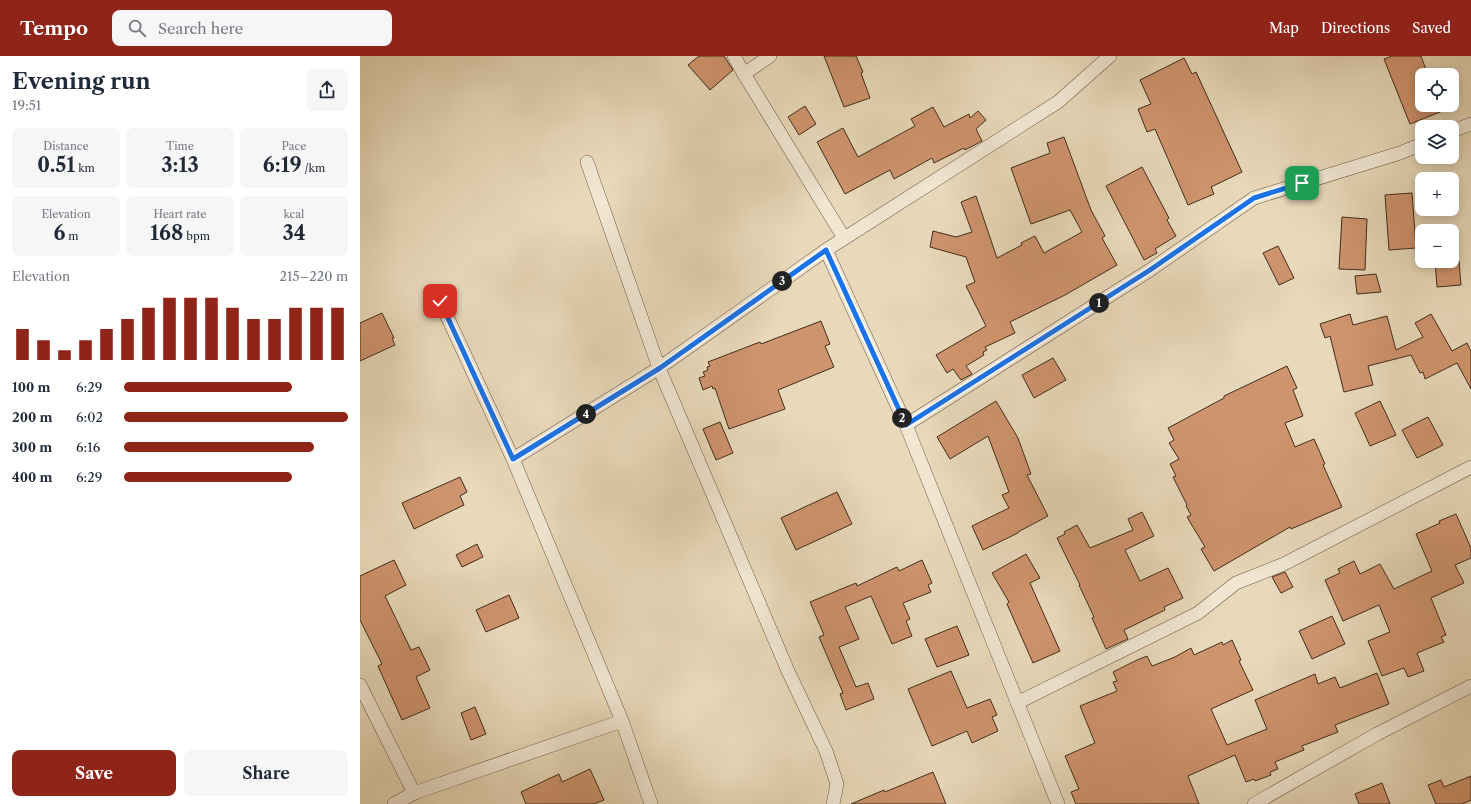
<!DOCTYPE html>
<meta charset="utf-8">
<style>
:root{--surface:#fff;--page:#f6f6f7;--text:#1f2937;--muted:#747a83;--accent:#8f2418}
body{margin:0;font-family:"Libre Caslon Text",serif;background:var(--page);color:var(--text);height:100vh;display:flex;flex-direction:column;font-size:15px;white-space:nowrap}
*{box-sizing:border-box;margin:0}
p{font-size:13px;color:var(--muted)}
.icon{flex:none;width:22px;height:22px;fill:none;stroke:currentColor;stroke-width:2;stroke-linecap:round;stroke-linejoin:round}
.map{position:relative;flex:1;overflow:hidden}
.details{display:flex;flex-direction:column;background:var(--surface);width:360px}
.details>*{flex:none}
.tools{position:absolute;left:1055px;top:12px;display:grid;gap:8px}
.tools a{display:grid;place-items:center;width:44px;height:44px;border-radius:8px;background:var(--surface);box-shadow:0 2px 10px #0003;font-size:20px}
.pin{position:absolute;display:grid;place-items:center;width:34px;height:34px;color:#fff;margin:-17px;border-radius:8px;box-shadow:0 2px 6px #0006}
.km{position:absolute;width:20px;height:20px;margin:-10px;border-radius:50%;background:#222;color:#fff;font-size:11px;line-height:20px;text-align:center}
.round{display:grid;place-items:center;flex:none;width:42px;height:42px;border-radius:8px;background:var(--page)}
.headline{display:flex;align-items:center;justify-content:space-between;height:68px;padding:0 12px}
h1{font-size:22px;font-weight:700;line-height:30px}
.metrics{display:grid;grid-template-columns:repeat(3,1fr);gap:6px;height:68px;padding:4px 12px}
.metrics div{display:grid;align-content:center;border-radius:8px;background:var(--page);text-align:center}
.metrics b{font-size:20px;font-weight:700}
.metrics small{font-size:11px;font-weight:400}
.metrics p{font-size:11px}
.chart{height:112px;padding:8px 12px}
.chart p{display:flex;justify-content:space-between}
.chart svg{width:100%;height:72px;margin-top:4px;stroke:var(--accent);stroke-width:6}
.primary-button{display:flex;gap:8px;margin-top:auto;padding:8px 12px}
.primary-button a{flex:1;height:46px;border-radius:8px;background:var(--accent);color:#fff;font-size:16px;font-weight:700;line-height:46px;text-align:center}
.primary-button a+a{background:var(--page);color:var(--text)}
ul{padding:0 12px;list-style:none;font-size:13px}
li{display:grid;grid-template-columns:64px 48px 1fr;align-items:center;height:30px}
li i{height:10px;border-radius:5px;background:var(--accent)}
header{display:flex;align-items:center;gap:24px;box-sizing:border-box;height:56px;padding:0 20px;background:var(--accent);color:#fff}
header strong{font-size:19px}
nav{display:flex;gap:22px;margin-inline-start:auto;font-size:14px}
.search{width:280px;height:36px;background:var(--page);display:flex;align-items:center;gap:10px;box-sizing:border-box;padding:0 14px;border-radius:8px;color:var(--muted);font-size:15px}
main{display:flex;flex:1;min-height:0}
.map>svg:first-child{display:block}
.building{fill:#ce946d;stroke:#422c1b}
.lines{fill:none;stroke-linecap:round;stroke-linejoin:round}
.minor-casing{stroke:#6c5743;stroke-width:14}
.minor{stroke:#f0e6d2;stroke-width:13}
.route-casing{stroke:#fff;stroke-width:8}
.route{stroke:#1a73e8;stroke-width:5}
</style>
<header>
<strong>Tempo</strong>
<div class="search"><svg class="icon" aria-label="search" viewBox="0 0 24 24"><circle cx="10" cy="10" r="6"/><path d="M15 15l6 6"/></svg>Search here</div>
<nav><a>Map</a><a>Directions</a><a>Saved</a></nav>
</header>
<main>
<section class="details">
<div class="headline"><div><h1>Evening run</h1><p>19:51</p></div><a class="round"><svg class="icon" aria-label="share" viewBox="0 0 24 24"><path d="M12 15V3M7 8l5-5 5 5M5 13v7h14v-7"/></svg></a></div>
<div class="metrics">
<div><p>Distance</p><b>0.51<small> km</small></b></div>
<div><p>Time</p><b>3:13</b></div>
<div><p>Pace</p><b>6:19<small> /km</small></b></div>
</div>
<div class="metrics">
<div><p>Elevation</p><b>6<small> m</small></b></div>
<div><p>Heart rate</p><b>168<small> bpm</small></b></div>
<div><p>kcal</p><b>34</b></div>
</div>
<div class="chart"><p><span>Elevation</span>215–220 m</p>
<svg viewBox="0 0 160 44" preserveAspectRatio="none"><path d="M5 44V25M15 44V32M25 44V38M35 44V32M45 44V25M55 44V19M65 44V12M75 44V6M85 44V6M95 44V6M105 44V12M115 44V19M125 44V19M135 44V12M145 44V12M155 44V12"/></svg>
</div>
<ul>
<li><b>100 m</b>6:29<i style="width:75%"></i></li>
<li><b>200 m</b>6:02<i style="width:100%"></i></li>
<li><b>300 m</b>6:16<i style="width:85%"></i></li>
<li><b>400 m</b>6:29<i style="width:75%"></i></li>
</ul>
<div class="primary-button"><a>Save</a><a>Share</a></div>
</section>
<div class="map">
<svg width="1111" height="748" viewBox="0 0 1111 748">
<rect width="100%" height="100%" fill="#e8d9ba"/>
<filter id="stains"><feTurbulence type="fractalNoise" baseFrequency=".005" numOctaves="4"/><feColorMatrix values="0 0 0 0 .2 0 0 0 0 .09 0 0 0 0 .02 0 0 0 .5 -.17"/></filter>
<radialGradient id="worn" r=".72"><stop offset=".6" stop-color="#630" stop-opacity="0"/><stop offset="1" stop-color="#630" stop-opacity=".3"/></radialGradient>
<!-- building -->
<g class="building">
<path d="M 339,0 L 364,0 L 373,14 L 350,34 L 328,9 Z"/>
<path d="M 464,0 L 496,0 L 503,16 L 501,17 L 510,42 L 484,51 Z"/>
<path d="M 1032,0 L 1061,0 L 1068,19 L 1062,19 L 1062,49 L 1095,50 L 1050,68 L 1024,3 Z"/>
<path d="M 824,2 L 832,18 L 836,16 L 882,116 L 851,131 L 854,138 L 828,149 L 795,73 L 787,76 L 778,53 L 791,48 L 780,24 Z"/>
<path d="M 445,50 L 456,68 L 439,79 L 428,61 Z"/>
<path d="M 573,51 L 584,71 L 609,58 L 610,62 L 618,55 L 626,64 L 616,73 L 622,85 L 605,94 L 604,92 L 574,107 L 572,102 L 534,123 L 530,114 L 485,138 L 457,86 L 483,72 L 498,101 L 555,70 L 551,63 Z"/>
<path d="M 704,81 L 731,154 L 745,180 L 742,182 L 757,209 L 705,239 L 650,266 L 655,277 L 625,291 L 627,294 L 623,296 L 624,299 L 606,310 L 612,318 L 601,324 L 593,313 L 587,317 L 576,299 L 626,270 L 606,230 L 615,226 L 606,201 L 570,191 L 573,175 L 596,181 L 612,176 L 601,146 L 616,140 L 637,202 L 662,189 L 661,187 L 675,180 L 684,197 L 722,176 L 710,154 L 671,168 L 651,112 L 690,97 L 687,87 Z"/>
<path d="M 782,111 L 809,162 L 807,164 L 816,180 L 795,193 L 797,197 L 784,204 L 746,130 Z"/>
<path d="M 1052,137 L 1056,192 L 1029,194 L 1025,139 Z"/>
<path d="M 982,161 L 1007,163 L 1005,214 L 979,213 Z"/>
<path d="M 918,190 L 934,222 L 919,229 L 903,197 Z"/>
<path d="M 1075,205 L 1099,205 L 1101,229 L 1077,231 Z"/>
<path d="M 1016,218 L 1021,236 L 997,238 L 995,220 Z"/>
<path d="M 22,257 L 34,282 L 32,282 L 35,289 L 0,305 L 0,267 Z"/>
<path d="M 990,258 L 993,269 L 1027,260 L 1036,294 L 1063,281 L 1055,267 L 1071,258 L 1092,295 L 1107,287 L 1111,295 L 1111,333 L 1097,307 L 1065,323 L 1063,316 L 1060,317 L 1051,299 L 1008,310 L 1013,329 L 984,336 L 970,280 L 965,282 L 960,268 Z"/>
<path d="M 461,265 L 470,288 L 465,290 L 474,311 L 418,334 L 425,353 L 369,373 L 355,332 L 353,333 L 352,330 L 343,334 L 339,322 L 345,320 L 343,316 L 348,314 L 347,311 L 350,310 L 348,306 L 400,286 L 401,288 Z"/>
<path d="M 693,302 L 706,324 L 674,342 L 662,319 Z"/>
<path d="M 927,310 L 937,332 L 933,334 L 943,360 L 925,367 L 935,391 L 954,383 L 965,408 L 963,409 L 982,451 L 931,473 L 930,471 L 854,515 L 841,493 L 845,491 L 827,461 L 831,459 L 826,450 L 827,449 L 813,421 L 816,420 L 810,408 L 819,403 L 809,387 L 814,384 L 808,372 L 864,342 L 864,340 Z"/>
<path d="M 636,345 L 658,382 L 671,418 L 667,419 L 688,460 L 658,476 L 658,477 L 623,494 L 612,470 L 649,452 L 642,439 L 649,436 L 628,380 L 590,403 L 577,381 Z"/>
<path d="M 1020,345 L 1036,379 L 1010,390 L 995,357 Z"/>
<path d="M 1068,361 L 1083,389 L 1057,402 L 1042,374 Z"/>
<path d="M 360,366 L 373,397 L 356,404 L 343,373 Z"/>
<path d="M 100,421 L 107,436 L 100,440 L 104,449 L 54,473 L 42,447 Z"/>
<path d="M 477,436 L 492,468 L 436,494 L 421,462 Z"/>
<path d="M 782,456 L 794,480 L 765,494 L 780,525 L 808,512 L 823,542 L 804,551 L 805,554 L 764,574 L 768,583 L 746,593 L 732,562 L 734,561 L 719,529 L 720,529 L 697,482 L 705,478 L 704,476 L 717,469 L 730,492 L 773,474 L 768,463 Z"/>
<path d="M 1096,458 L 1111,492 L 1111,502 L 1095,509 L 1104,527 L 1071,542 L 1086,579 L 1081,581 L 1084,586 L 1057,597 L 1064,615 L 1048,621 L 1044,612 L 1022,620 L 1008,585 L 1030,576 L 1019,549 L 983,565 L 965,524 L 980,517 L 978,513 L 994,505 L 1000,518 L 1020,508 L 1034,533 L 1072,515 L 1056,478 L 1080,467 L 1079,465 Z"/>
<path d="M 117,488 L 123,501 L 102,511 L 96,499 Z"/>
<path d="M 666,498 L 680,522 L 670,527 L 700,595 L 673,607 L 647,548 L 649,546 L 632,517 Z"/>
<path d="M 34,504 L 46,529 L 25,540 L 51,594 L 59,591 L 70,614 L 56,621 L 70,652 L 42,664 L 18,610 L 22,608 L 0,564 L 0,520 Z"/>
<path d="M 562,504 L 572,527 L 568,529 L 571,536 L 543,547 L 550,563 L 546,565 L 552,580 L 532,588 L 511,540 L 485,551 L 499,583 L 479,591 L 496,631 L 508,627 L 514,643 L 486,654 L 480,638 L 483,637 L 459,581 L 464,579 L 450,546 L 496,527 L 497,530 L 537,511 L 539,515 Z"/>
<path d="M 925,516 L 933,531 L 921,537 L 912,521 Z"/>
<path d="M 149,539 L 159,562 L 126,576 L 116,554 Z"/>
<path d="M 972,560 L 985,588 L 952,603 L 939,575 Z"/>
<path d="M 597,570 L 609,599 L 577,611 L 565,583 Z"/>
<path d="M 872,584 L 881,604 L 879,605 L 893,634 L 851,653 L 867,689 L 907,673 L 895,644 L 955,618 L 958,628 L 975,621 L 980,632 L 1017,617 L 1029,648 L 975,669 L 978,676 L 942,690 L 944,694 L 915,706 L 918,713 L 910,716 L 911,719 L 895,725 L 894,723 L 886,726 L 875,699 L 828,720 L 839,748 L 716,748 L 711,736 L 719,733 L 705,700 L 735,687 L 720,650 L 757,635 L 753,626 L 757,625 L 753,616 L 777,604 L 787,600 L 792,610 L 815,601 L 831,592 L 834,599 L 862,586 L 863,589 Z"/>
<path d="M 591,615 L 607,652 L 630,643 L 637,659 L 632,661 L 638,675 L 612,687 L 607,675 L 572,690 L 548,633 Z"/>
<path d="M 115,651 L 126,678 L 111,684 L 101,657 Z"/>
<path d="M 230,713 L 244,744 L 234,748 L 166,748 L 161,736 L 199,718 L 202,726 Z"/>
<path d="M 573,716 L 586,748 L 491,748 L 524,734 L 525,736 Z"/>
<path d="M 1111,720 L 1111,744 L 1102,748 L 1076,748 L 1068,729 L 1081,724 L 1084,731 Z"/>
<path d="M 1022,727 L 1030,748 L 999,748 L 995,738 Z"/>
</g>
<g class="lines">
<defs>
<g id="minor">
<path d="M 374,0 L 384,18 L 484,182"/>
<path d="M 384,18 L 410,0"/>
<path d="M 1092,75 L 1111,68"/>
<path d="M 227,106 L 299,312 L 428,615 L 466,695 L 477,728 L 473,748"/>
<path d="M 466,194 L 546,369 L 698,748"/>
<path d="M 80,245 L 153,403 L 262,665 L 291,748"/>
<path d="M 546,369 L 790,214 L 894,142 L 1040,97 L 1062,88"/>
<path d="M 153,403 L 299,312 L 466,194 L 698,46 L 750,0"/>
<path d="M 0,629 L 54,737"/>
<path d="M 657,647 L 838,557 L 876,527 L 924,508 L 1111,411"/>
<path d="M 34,748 L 54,737 L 262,665"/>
<path d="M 894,748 L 1017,678 L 1111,630"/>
</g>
</defs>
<!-- minor casing -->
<use href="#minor" class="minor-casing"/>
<!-- minor -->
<use href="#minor" class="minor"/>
</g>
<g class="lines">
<defs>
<path id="route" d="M 80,245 L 153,403 L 300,312 L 466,194 L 546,369 L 790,214 L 894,142 L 942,127"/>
</defs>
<!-- route casing -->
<use href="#route" class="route-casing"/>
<!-- route -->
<use href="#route" class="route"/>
</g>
<rect width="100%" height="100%" filter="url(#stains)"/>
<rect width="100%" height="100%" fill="url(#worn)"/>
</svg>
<div class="tools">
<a><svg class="icon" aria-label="locate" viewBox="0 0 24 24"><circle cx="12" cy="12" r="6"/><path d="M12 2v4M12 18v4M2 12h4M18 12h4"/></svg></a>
<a><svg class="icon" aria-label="layers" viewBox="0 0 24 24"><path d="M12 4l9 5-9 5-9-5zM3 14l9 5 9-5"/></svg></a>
<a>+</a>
<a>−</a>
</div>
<div class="pin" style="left:942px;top:127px;background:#1e9e55"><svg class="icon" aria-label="arrive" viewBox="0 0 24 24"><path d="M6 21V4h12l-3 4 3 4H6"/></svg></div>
<div class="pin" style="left:80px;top:245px;background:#d93025"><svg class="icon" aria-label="check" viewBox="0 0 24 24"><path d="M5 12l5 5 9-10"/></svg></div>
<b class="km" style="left:739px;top:247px">1</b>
<b class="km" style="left:542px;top:362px">2</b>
<b class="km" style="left:422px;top:225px">3</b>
<b class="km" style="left:226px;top:358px">4</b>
</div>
</main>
